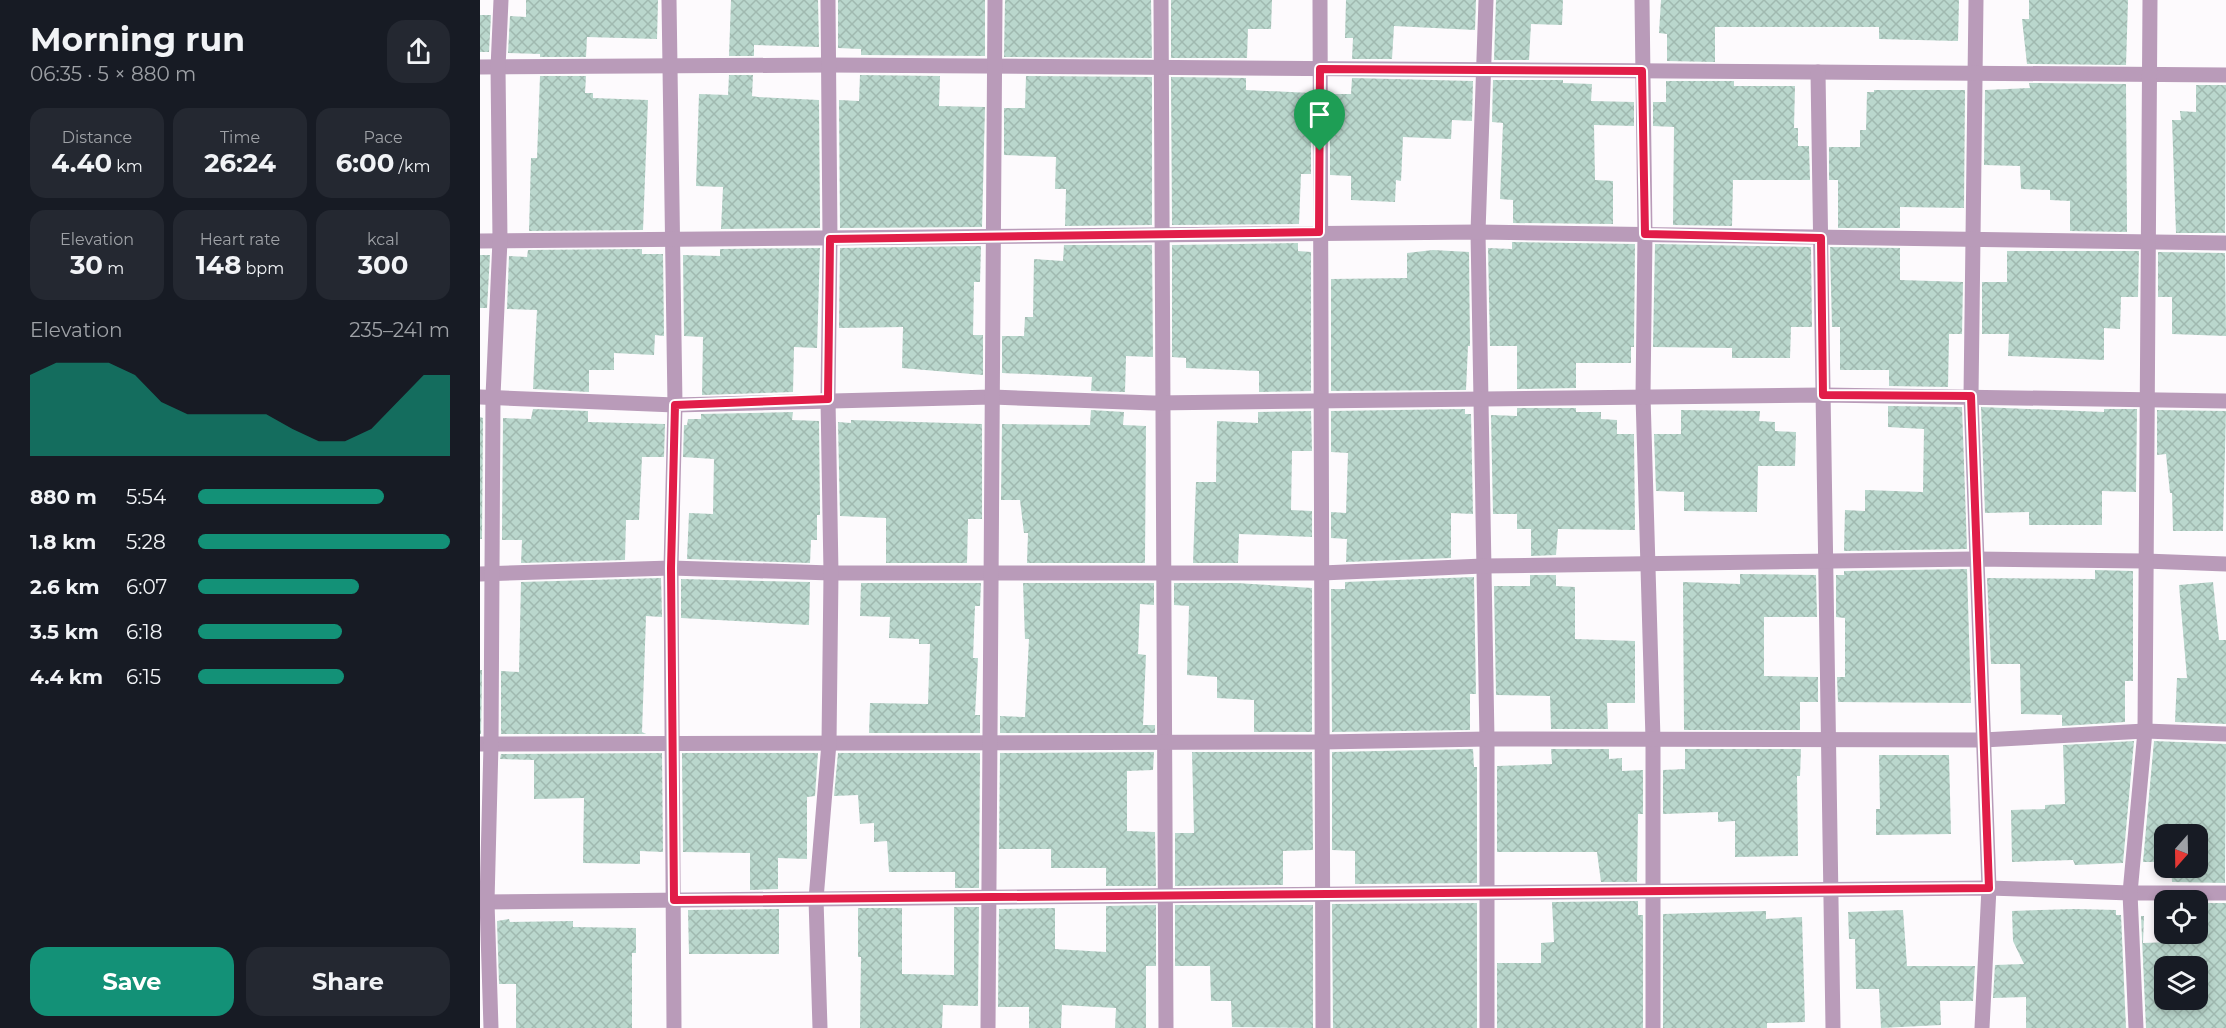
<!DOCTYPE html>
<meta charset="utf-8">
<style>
:root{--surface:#171b24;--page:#242831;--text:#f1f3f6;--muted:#9ea1a6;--accent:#139177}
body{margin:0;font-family:Montserrat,sans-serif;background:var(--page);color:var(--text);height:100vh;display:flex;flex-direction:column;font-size:22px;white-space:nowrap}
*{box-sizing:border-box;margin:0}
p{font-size:20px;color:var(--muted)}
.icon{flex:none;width:33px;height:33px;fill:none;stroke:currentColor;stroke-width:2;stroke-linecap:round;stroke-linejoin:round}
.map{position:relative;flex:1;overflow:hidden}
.sheet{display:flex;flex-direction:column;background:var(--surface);width:480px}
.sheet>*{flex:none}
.needle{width:39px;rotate:200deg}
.tools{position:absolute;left:1674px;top:824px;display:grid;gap:12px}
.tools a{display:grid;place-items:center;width:54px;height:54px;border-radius:12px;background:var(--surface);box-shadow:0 3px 9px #0003;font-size:30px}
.pin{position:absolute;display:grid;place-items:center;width:51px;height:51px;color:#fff;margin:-62px -26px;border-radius:50% 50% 50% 0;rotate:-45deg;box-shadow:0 0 6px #0007}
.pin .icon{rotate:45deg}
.round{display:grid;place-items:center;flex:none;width:63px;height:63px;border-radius:18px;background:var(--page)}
.head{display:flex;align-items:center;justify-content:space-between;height:102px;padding:0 30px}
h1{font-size:33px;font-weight:700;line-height:45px}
.stats{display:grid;grid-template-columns:repeat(3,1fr);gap:9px;height:102px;padding:6px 30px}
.stats div{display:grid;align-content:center;border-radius:15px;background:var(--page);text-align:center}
.stats b{font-size:26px;font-weight:700}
.stats small{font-size:16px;font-weight:400}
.stats p{font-size:16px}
.chart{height:168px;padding:12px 30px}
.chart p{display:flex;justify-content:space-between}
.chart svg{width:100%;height:108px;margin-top:6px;fill:var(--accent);opacity:.7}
.button{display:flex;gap:12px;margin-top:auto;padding:12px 30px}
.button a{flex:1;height:69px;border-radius:18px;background:var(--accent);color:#fff;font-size:24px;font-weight:700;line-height:69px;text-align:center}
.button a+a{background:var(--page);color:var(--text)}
ul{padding:0 30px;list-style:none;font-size:20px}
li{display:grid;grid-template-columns:96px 72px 1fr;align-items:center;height:45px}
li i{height:15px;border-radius:8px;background:var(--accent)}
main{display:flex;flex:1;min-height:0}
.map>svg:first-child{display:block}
.building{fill:url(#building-cross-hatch);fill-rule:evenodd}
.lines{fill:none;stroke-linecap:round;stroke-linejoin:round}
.minor{stroke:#b99bb9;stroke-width:15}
.route-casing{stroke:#fff;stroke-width:12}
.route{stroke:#e11d48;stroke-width:8}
</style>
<main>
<section class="sheet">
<div class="head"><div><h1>Morning run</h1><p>06:35 · 5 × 880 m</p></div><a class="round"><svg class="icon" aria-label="share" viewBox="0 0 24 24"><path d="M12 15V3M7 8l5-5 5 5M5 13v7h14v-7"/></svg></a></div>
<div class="stats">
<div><p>Distance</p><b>4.40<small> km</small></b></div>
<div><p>Time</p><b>26:24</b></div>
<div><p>Pace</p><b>6:00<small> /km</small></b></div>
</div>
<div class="stats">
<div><p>Elevation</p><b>30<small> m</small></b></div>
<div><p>Heart rate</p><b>148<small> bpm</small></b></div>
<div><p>kcal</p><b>300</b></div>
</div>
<div class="chart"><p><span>Elevation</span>235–241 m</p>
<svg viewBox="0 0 160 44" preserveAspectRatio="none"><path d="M0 44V11L10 6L20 6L30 6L40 11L50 22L60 27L70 27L80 27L90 27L100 33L110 38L120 38L130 33L140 22L150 11L160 11V44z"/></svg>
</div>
<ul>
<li><b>880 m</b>5:54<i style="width:74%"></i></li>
<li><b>1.8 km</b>5:28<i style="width:100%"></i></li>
<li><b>2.6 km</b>6:07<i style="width:64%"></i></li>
<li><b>3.5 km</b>6:18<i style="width:57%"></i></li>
<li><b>4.4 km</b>6:15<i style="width:58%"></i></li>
</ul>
<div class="button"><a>Save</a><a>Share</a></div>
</section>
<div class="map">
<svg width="1746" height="1028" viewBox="0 0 1746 1028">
<defs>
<pattern id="building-cross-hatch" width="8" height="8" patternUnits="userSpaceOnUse" patternTransform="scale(1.5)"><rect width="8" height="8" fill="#bad7cd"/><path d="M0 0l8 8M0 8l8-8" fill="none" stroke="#a0b9b0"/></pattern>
</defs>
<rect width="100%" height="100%" fill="#fdfafd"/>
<!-- building -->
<g class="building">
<path d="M 46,0 L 178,0 L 177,39 L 107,37 L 106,57 L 60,57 L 60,54 L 28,53 L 30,16 L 46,17 Z"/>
<path d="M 251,0 L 338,0 L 339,47 L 274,45 L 274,56 L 249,56 Z"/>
<path d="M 358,0 L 505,0 L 505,56 L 381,55 L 381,49 L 358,48 Z"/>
<path d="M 525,0 L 671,0 L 672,58 L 524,57 Z"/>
<path d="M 691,0 L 792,0 L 791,29 L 768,29 L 767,58 L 691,58 Z"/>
<path d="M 866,0 L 996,0 L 995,30 L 914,26 L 912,59 L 872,59 L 873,38 L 865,38 Z"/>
<path d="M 1016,0 L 1083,0 L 1082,25 L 1051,24 L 1049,60 L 1014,60 Z"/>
<path d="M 1181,0 L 1479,0 L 1478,41 L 1399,39 L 1399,27 L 1235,27 L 1235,62 L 1187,61 L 1187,34 L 1179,33 Z"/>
<path d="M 1549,0 L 1648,0 L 1646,65 L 1547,64 L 1542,19 L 1549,19 Z"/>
<path d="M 0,15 L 11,15 L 9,52 L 0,52 Z"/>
<path d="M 249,75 L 273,75 L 272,96 L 278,97 L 339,100 L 340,228 L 241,229 L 243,187 L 216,186 L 219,94 L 248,95 Z"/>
<path d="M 380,75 L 460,76 L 459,106 L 505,107 L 502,227 L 360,228 L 359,100 L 379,101 Z"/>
<path d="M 60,76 L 106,76 L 105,93 L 113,93 L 113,98 L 168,100 L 163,230 L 49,231 L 51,158 L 57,158 Z"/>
<path d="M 546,76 L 672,77 L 672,225 L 585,226 L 586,189 L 575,189 L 576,157 L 524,155 L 524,108 L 545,108 Z"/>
<path d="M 691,77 L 766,78 L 766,90 L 831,93 L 831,174 L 821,174 L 819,224 L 692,225 Z"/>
<path d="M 872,78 L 993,81 L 992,121 L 972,120 L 971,139 L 923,137 L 921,181 L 916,180 L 915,202 L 871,200 L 871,176 L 850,175 L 850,94 L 871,94 Z"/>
<path d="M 1013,80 L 1083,80 L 1083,83 L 1112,84 L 1111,101 L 1154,102 L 1154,126 L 1114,125 L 1115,180 L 1133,181 L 1133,224 L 1033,223 L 1033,200 L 1020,199 L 1023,123 L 1012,122 Z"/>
<path d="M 1186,81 L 1254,81 L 1254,86 L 1315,86 L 1314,128 L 1318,128 L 1318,146 L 1329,146 L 1330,180 L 1253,180 L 1252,226 L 1193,225 L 1194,127 L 1173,126 L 1173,102 L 1186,102 Z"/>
<path d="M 1549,83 L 1646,84 L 1647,232 L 1590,231 L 1590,201 L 1570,200 L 1570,190 L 1541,189 L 1540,166 L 1504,165 L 1505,90 L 1550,88 Z"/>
<path d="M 1716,85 L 1746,85 L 1745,233 L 1696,233 L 1692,120 L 1701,120 L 1700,111 L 1716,112 Z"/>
<path d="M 1394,90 L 1485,90 L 1484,208 L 1420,207 L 1420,228 L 1358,228 L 1358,180 L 1349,180 L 1349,147 L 1380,147 L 1380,130 L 1386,130 L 1387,92 L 1394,92 Z"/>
<path d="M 1032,242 L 1155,244 L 1154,347 L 1151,347 L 1151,363 L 1096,363 L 1096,388 L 1037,389 L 1037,346 L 1010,346 L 1008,248 L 1032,249 Z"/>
<path d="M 818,243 L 818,251 L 831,252 L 831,391 L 779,392 L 779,371 L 706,368 L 706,358 L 692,357 L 692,245 Z"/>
<path d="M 1175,244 L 1331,247 L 1332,327 L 1311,327 L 1310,358 L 1252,358 L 1252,348 L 1173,347 Z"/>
<path d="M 584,245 L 672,245 L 673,357 L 646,356 L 645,392 L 611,391 L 612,377 L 522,373 L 522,336 L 544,336 L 545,317 L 553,317 L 554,259 L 583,261 Z"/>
<path d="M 501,246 L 500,282 L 494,282 L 493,335 L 503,335 L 503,375 L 422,368 L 423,327 L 359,328 L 360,248 Z"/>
<path d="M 1350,247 L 1420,248 L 1420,280 L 1483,282 L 1482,334 L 1469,334 L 1468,387 L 1409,386 L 1409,370 L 1360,370 L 1360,327 L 1352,327 Z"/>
<path d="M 340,248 L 337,348 L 314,347 L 313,392 L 222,395 L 223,337 L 204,336 L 203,255 L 240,256 L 240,249 Z"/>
<path d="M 162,249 L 162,254 L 183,254 L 184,336 L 175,335 L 174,355 L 134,353 L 134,370 L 109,370 L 109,392 L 53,389 L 57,310 L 27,309 L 29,256 L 47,257 L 48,250 Z"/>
<path d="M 953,250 L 989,252 L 990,346 L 988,346 L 986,390 L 851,391 L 851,279 L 927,278 L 927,253 Z"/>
<path d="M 1527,251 L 1659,251 L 1658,297 L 1641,297 L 1640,329 L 1624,328 L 1624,360 L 1528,356 L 1529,334 L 1502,334 L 1502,282 L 1527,282 Z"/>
<path d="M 1678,252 L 1745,253 L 1746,336 L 1692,334 L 1692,297 L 1678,297 Z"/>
<path d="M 0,255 L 10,255 L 7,308 L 0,308 Z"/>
<path d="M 1408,406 L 1482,407 L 1487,549 L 1364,551 L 1365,510 L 1385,511 L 1385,490 L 1443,492 L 1444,429 L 1408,427 Z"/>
<path d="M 1501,407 L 1624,412 L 1624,409 L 1657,409 L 1656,492 L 1622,491 L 1622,525 L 1549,525 L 1549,512 L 1505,513 Z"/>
<path d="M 1037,408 L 1096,408 L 1096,412 L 1121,412 L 1121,419 L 1137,420 L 1137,434 L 1154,434 L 1155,530 L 1078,529 L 1076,555 L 1051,556 L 1051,529 L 1037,529 L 1037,514 L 1013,514 L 1011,415 L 1037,416 Z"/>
<path d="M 53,409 L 108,411 L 108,422 L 185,424 L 184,457 L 162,457 L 159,520 L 146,520 L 145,560 L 41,563 L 42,540 L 22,540 L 23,418 L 51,419 Z"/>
<path d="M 985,409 L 985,414 L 991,414 L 993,514 L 971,513 L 971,558 L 866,562 L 867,539 L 851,538 L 851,512 L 866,513 L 868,453 L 851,452 L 851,411 Z"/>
<path d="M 611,410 L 644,412 L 643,425 L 666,426 L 665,563 L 547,563 L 548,533 L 544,533 L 540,500 L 521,500 L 522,424 L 610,425 Z"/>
<path d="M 1201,410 L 1280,411 L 1279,421 L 1295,422 L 1295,431 L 1316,432 L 1315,466 L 1278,466 L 1277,512 L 1204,511 L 1204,492 L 1176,491 L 1174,434 L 1201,434 Z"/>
<path d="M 1677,410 L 1746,411 L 1743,531 L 1693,531 L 1692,493 L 1690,493 L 1686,454 L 1677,455 Z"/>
<path d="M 831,411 L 832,451 L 812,451 L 811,510 L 832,511 L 832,537 L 759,534 L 758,563 L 713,563 L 716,482 L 736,482 L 737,421 L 778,423 L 778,412 Z"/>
<path d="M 313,412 L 312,420 L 339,421 L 340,515 L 337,515 L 337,540 L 331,540 L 330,563 L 207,559 L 209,513 L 233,514 L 234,459 L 203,457 L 204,425 L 207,425 L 208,419 L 221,419 L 221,414 Z"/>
<path d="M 0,417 L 3,418 L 2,539 L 0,539 Z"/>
<path d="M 371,420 L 502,424 L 502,519 L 488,519 L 487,563 L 406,563 L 406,518 L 360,516 L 358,422 L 371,423 Z"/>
<path d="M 1487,569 L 1491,703 L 1358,702 L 1357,677 L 1365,677 L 1365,618 L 1356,617 L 1356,575 L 1364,575 L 1364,571 Z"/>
<path d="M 1615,570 L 1653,571 L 1653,681 L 1645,681 L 1645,722 L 1582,726 L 1582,715 L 1541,714 L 1540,664 L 1511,664 L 1507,578 L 1615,579 Z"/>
<path d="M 1260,574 L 1336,575 L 1337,617 L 1284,617 L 1284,676 L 1338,677 L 1338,702 L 1320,702 L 1320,730 L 1204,730 L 1203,582 L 1260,584 Z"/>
<path d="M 1050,575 L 1076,575 L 1076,586 L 1095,587 L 1095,639 L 1155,641 L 1155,703 L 1127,703 L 1128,729 L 1071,729 L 1070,696 L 1016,695 L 1014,586 L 1050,586 Z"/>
<path d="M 994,577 L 996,694 L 990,694 L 990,730 L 852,732 L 851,589 L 865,589 L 865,582 Z"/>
<path d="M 181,578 L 182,617 L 166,616 L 162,732 L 166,734 L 21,734 L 21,671 L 39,672 L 41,582 Z"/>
<path d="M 201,579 L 330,582 L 329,625 L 201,618 Z"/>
<path d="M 1733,582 L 1739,640 L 1746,640 L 1746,724 L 1695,722 L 1697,678 L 1707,678 L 1699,585 Z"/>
<path d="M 381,583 L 501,583 L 500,606 L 495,606 L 493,658 L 498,658 L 495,715 L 500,715 L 500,733 L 389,733 L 390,703 L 448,704 L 450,644 L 439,644 L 439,639 L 409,638 L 410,617 L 380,616 Z"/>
<path d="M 543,583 L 674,583 L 674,605 L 660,604 L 658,654 L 666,655 L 663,725 L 675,725 L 675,733 L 520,733 L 520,716 L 545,717 L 549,639 L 545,639 Z"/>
<path d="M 694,583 L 757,583 L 832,588 L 832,732 L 774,732 L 774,700 L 737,698 L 737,677 L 707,675 L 709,606 L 694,605 Z"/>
<path d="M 0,670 L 2,670 L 1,734 L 0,734 Z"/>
<path d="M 1654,741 L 1643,863 L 1595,865 L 1593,860 L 1532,862 L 1531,810 L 1565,809 L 1565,805 L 1585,804 L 1583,745 Z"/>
<path d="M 1674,741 L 1746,744 L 1745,883 L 1692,882 L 1691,867 L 1718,867 L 1718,834 L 1684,834 L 1684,862 L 1663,862 Z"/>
<path d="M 993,749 L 994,767 L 997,767 L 997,883 L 875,884 L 875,851 L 852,850 L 852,752 Z"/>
<path d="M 1071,749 L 1129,749 L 1129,759 L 1142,758 L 1142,771 L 1163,770 L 1163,814 L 1158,814 L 1157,882 L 1121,882 L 1117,852 L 1017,852 L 1017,766 L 1072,764 Z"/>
<path d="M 1205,749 L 1321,749 L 1320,776 L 1317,776 L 1318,856 L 1255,857 L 1255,821 L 1238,822 L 1238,812 L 1183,814 L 1183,770 L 1205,769 Z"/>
<path d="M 674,752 L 673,770 L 647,771 L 647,831 L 675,832 L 676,886 L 626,886 L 626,868 L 571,868 L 571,849 L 519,849 L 520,753 Z"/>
<path d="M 712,752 L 832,752 L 833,850 L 803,851 L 803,885 L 695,886 L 695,833 L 714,833 Z"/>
<path d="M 182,753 L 183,852 L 160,851 L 160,864 L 103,863 L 104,798 L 54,799 L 54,760 L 20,759 L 21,754 Z"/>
<path d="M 202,753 L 338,753 L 335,796 L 327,797 L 327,859 L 298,858 L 298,889 L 270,890 L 270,853 L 203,852 Z"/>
<path d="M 358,753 L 500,753 L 499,888 L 475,888 L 475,872 L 409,872 L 407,841 L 394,842 L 394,823 L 380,824 L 378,795 L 354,796 Z"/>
<path d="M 1399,755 L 1469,755 L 1471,834 L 1396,835 L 1396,809 L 1400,809 Z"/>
<path d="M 1158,901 L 1158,915 L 1163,915 L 1163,1028 L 1017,1028 L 1017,963 L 1061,963 L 1061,943 L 1074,942 L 1072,902 Z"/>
<path d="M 997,903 L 997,1028 L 853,1028 L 852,904 Z"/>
<path d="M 1718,903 L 1746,903 L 1746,1028 L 1666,1028 L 1661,916 L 1664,916 L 1663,943 L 1717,941 ZM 1684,966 L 1718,966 L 1718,999 L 1684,999 Z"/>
<path d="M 676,905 L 676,966 L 666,966 L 666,1028 L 635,1028 L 636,1008 L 582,1005 L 581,1028 L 549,1028 L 549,1007 L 518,1007 L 519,909 L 575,908 L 575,949 L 626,952 L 626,906 Z"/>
<path d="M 695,905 L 833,905 L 833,1028 L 752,1027 L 751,1001 L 731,1001 L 730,966 L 695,966 Z"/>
<path d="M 474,907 L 499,907 L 498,1006 L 463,1005 L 462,1028 L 380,1028 L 381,957 L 378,957 L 378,908 L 422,908 L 422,974 L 474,975 Z"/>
<path d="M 299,909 L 299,954 L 209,954 L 208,910 Z"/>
<path d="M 1595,909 L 1636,910 L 1636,915 L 1641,915 L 1646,1028 L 1546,1028 L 1546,997 L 1513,998 L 1515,965 L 1544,964 L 1533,941 L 1532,911 Z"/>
<path d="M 1423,910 L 1427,966 L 1495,966 L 1493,1001 L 1460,1001 L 1461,1025 L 1401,1028 L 1399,989 L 1376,989 L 1375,939 L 1369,939 L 1368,912 Z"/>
<path d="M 1286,911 L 1286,919 L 1322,917 L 1325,1022 L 1287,1023 L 1287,1028 L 1183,1028 L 1183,914 Z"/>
<path d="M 29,919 L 30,922 L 93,921 L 93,927 L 156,928 L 156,953 L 152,953 L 152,1028 L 36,1028 L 36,984 L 19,984 L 17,921 Z"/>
</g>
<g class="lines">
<!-- minor -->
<g class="minor">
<path d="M 189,0 L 195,405 L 191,568 L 194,1028"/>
<path d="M 681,0 L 686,1028"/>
<path d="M 840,0 L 843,1028"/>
<path d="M 1006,0 L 998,232 L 1007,739 L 1007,1028"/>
<path d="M 1162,0 L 1165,234 L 1163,396 L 1173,739 L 1173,1028"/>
<path d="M 1496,0 L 1491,396 L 1509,888 L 1502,1028"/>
<path d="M 0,67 L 349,65 L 1746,75"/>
<path d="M 1338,72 L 1353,1028"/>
<path d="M 0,241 L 998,232 L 1746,243"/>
<path d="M 0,397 L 195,405 L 512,397 L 674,403 L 1343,395 L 1746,401"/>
<path d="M 0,574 L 191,568 L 351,573 L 842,573 L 1003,566 L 1495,559 L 1665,561 L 1746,564"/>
<path d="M 0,744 L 842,742 L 1007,739 L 1503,740 L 1665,731 L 1746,734"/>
<path d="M 0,902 L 1509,888 L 1650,893 L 1746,893"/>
<path d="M 11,1028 L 7,902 L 11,744 L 13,396 L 20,240 L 18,68 L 21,0"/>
<path d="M 340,1028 L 336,899 L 349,743 L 351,573 L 348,399 L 350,239 L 348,0"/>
<path d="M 508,1028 L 515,0"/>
<path d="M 1656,1028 L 1650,893 L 1665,731 L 1670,0"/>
</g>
</g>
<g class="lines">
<defs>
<path id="route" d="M 840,69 L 1162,71 L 1165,234 L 1341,238 L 1343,395 L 1491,396 L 1509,888 L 194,900 L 191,568 L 195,405 L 348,399 L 350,239 L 839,232 Z"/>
</defs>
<!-- route casing -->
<use href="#route" class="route-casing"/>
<!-- route -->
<use href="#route" class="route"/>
</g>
</svg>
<div class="tools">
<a><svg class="needle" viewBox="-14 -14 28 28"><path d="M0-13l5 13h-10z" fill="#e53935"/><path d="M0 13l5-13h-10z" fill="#9ea1a6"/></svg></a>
<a><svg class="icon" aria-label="locate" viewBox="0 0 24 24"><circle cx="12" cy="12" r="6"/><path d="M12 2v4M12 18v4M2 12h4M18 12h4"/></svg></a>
<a><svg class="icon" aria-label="layers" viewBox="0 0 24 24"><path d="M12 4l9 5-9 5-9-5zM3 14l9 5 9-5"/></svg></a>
</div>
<div class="pin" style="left:840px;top:151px;background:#1e9e55"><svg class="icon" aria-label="arrive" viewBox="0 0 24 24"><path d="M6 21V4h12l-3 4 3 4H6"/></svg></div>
</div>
</main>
